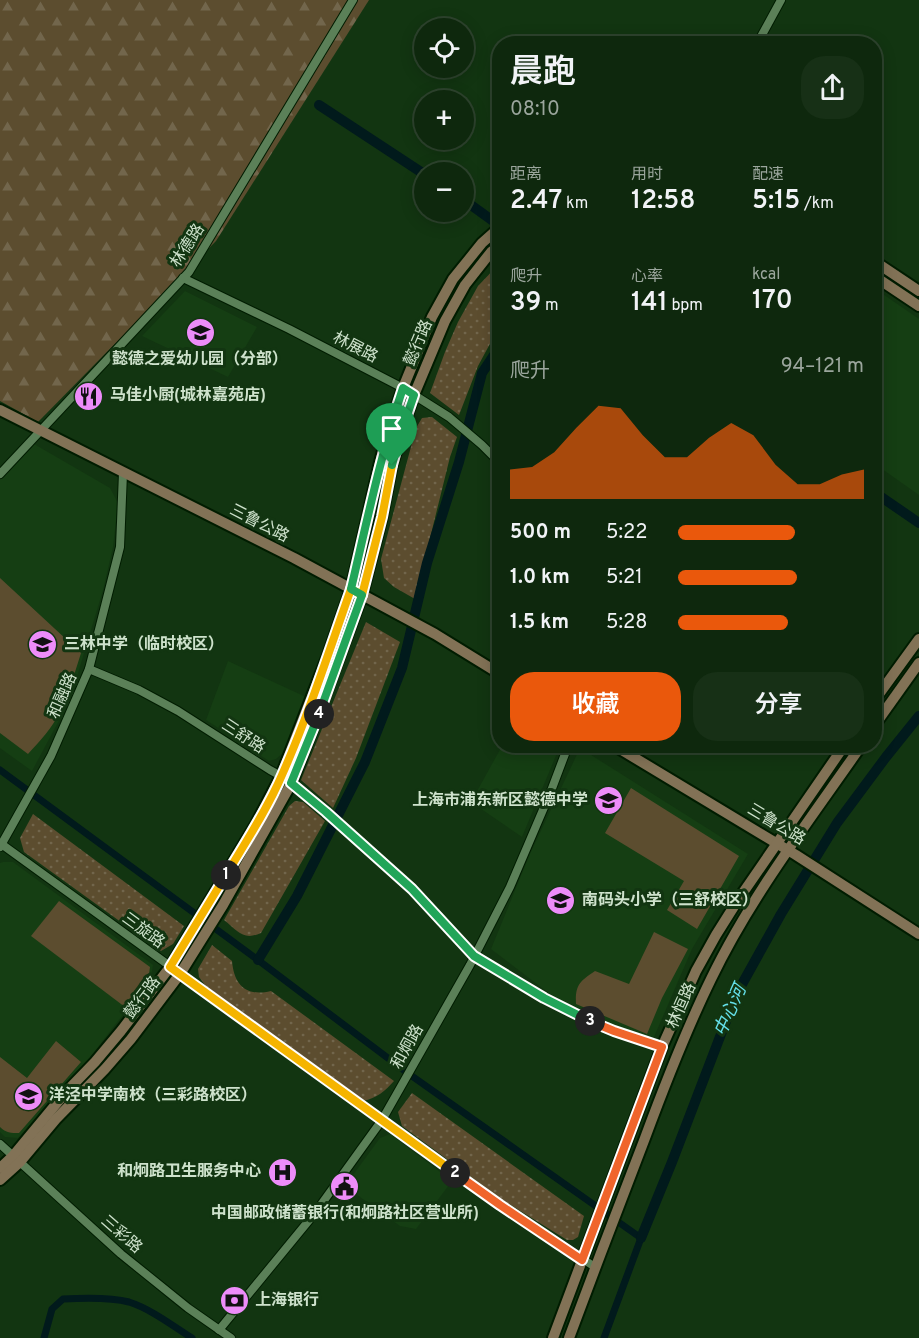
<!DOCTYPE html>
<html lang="zh">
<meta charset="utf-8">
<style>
:root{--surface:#0e280d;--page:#173016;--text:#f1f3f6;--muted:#9ba69d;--line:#2e442e;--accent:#ea580c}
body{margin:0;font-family:Overpass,"Noto Sans SC",sans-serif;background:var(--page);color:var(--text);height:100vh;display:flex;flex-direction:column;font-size:22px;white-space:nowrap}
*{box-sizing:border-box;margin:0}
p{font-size:20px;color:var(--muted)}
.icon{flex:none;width:33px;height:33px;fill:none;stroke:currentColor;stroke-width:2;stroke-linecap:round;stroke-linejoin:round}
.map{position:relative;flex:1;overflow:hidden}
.sheet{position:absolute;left:492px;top:36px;width:390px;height:717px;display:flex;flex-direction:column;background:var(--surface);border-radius:24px;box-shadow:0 3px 15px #0003,0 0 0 2px var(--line)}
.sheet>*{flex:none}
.buttons{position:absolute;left:414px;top:18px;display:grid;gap:12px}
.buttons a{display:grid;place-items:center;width:60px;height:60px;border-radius:50%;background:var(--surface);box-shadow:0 3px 15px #0003,0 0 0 2px var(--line);font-size:30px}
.pin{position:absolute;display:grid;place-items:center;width:51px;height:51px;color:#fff;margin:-62px -26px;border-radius:50% 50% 50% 0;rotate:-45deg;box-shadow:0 0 6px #0007}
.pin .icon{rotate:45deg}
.km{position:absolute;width:30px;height:30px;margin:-15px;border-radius:50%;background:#222;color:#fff;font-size:16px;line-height:30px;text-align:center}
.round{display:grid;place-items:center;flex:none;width:63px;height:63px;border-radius:24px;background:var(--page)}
.overview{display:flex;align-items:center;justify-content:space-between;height:102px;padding:0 18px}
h1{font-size:33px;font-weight:600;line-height:45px}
.figures{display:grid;grid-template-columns:repeat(3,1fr);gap:9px;height:102px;padding:6px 18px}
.figures div{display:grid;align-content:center}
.figures b{font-size:26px;font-weight:600}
.figures small{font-size:16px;font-weight:400}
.figures p{font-size:16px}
.chart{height:168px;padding:12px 18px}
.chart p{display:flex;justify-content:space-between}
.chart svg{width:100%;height:108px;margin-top:6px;fill:var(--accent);opacity:.7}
.primary-button{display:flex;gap:12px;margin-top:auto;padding:12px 18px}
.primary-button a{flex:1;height:69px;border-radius:24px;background:var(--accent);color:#fff;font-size:24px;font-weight:600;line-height:69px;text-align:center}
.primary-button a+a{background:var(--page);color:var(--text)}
ul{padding:0 18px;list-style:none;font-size:20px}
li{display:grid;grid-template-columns:96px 72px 1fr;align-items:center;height:45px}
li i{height:15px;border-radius:8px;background:var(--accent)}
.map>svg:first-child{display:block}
.built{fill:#153e13}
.forest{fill:url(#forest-firs)}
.park{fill:url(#park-dots)}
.garden{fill:#5c4d2f}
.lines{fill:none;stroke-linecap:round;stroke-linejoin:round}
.canal{stroke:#011a1c;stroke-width:7}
.river{stroke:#011a1c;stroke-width:10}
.street-casing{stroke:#001c00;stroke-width:10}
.secondary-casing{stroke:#001c00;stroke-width:14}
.street{stroke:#5b8058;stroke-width:8}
.secondary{stroke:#827256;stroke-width:10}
.split-1-casing{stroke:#fff;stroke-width:12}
.split-2-casing{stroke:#fff;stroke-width:12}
.split-3-casing{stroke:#fff;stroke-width:12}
.split-4-casing{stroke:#fff;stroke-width:12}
.split-5-casing{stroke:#fff;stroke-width:12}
.split-1{stroke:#f5b400;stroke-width:8}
.split-2{stroke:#f5b400;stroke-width:8}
.split-3{stroke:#f0652b;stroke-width:8}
.split-4{stroke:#22a559;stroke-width:8}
.split-5{stroke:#22a559;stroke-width:8}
.labels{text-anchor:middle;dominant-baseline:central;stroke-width:6;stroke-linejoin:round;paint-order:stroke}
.street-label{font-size:16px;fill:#cee2cc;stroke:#123511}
.poi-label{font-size:16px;font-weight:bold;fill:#cee2cc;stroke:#123511;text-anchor:start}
.water-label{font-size:18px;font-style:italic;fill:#65e1eb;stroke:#123511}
</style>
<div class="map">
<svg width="919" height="1338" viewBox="0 0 919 1338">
<defs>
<pattern id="forest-firs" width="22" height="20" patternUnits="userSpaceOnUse" patternTransform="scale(1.5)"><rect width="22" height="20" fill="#5c4d2f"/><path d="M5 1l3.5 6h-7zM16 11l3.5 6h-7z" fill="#72664c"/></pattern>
<pattern id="park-dots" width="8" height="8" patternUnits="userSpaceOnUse" patternTransform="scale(1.5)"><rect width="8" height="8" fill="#5c4d2f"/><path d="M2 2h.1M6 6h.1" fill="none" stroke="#72664c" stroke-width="1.8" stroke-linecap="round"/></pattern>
</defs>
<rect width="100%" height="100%" fill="#123511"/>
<!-- built -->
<g class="built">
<path d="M 874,288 L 919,319 L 919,495 L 875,464 Z"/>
<path d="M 185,291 L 257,327 L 228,377 L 142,336 Z"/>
<path d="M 34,444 L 110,488 L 118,503 L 113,547 L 103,590 L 70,700 L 32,771 L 0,748 L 0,480 Z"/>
<path d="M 228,661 L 306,697 L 285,751 L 276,759 L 269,761 L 206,720 Z"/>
<path d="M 502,746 L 560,746 L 522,837 L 471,802 Z"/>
<path d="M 580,748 L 748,854 L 692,949 L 654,1037 L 639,1035 L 614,1025 L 567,1003 L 550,994 L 491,949 L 530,854 Z"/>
<path d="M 3,862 L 13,862 L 153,965 L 151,978 L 88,1060 L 18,1138 L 5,1137 L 0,1132 L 0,863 Z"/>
<path d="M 390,1134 L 452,1181 L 416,1229 L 400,1226 L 345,1186 L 380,1138 Z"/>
</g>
<!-- forest -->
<path class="forest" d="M 0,0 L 369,0 L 216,241 L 38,422 L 0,401 Z"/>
<!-- park -->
<g class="park">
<path d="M 499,264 L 499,327 L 478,366 L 459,415 L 430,393 L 445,352 L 458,322 L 478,286 Z"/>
<path d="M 432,417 L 457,437 L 450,457 L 415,599 L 394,587 L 384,578 L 381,559 L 416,428 L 422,418 Z"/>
<path d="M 366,622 L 400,642 L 356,758 L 333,808 L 301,780 Z"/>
<path d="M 295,801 L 303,802 L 325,821 L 261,933 C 243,941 238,931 224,920 L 289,806 Z"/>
<path d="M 33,814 L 184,926 L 173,944 L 161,951 L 24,852 L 20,838 Z"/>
<path d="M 212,945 L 232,961 C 234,985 246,997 271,991 L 394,1081 C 385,1091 377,1098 363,1101 L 208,989 L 199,977 L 198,969 Z"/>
<path d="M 412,1093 L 584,1216 L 578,1237 L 573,1240 L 567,1240 L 501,1199 L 402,1126 L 398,1112 Z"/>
</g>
<!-- garden -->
<g class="garden">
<path d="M 0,578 L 81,653 C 75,672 69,693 60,712 C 52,728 40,741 28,754 L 0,733 Z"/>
<path d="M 631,788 L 739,856 L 697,929 L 667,910 L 684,881 L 605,833 Z"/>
<path d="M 59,901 L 150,967 L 149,974 L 125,1007 L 31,936 Z"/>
<path d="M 654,932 L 688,949 L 662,998 L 647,1034 L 576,1004 C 575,985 580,981 595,971 L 629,984 Z"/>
<path d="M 56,1041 L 81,1062 L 19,1133 C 11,1133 6,1133 0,1127 L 0,1057 L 27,1078 Z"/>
</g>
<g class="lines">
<!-- canal -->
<g class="canal">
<path d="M 0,770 L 258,960 L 409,1074 L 641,1238 L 604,1338"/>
<path d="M 44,1338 L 52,1309 L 63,1299 C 82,1298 110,1297 129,1302 C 151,1309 173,1326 192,1338"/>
</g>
<!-- river -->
<g class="river">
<path d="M 319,105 L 424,174"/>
<path d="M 464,200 L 500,226"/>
<path d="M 874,492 L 919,523"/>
<path d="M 258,960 L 297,896 L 365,762 L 402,668 L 427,563 L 459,462 L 482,373 L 500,346"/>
<path d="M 641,1238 L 672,1162 L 736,995 L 781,914 L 837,823 L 886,757 L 919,716"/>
</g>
<defs>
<g id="street">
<path d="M 757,44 L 781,0"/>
<path d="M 183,278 L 289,329 L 403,388 L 449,417 L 482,445 L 500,463"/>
<path d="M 0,474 L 189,272 L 353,0"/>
<path d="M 89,669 L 139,690 L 178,711 L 270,770 L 281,776 L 326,812 L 412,889 L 474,956 L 544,997 L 583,1018 L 614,1031 L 662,1047"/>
<path d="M 0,843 L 500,1205 L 595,1267"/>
<path d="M 0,847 L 51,756 L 89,669 L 120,547 L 123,473"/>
<path d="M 0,1144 L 121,1254 L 188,1308 L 231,1338"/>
<path d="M 219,1330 L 315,1213 L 382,1120 L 470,965 L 510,887 L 551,791 L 568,746"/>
</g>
<g id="secondary">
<path d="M 874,261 L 919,291"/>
<path d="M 874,276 L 919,306"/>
<path d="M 0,410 L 294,558 L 435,634 L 500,674"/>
<path d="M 874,701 L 919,639"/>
<path d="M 874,726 L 919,663"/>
<path d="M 615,746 L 796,855 L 919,934"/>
<path d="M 0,1168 L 13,1156 L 66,1092 L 95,1062 L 121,1031 L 170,967 L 256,824 L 281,776 L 328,655 L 351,589 L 380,462 L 390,425 L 403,388 L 432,317 L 453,279 L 482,243 L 500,227"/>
<path d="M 0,1180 L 20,1162 L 56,1119 L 105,1069 L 131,1039 L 180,974 L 223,905 L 291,784 L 317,717 L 362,595 L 382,517 L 392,465 L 402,430 L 414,395 L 445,321 L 465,285 L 491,252 L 500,245"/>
<path d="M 553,1338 L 662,1047 L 696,971 L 716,935 L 738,900 L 844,746"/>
<path d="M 569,1338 C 594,1271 619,1205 645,1138 C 665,1084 686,1030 711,979 C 751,896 809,821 861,746"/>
</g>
</defs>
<!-- street casing -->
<use href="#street" class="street-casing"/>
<!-- secondary casing -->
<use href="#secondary" class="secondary-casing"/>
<!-- street -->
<use href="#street" class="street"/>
<!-- secondary -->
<use href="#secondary" class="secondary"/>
</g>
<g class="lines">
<defs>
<path id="split-1" d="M 226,875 C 245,843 267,810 282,775 C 309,714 329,651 351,589 L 362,595 L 382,517 L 392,465"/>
<path id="split-2" d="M 226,875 L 170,967 L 455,1173"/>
<path id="split-3" d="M 455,1173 L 500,1205 L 582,1260 L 662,1047 L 614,1031 L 590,1021"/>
<path id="split-4" d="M 319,714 L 291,783 L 326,812 L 412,889 L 474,956 L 544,998 L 590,1021"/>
<path id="split-5" d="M 319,714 L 362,595 L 351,589 C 367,521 381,453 403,388 L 414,395 L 402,430 L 392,465"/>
</defs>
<!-- split-1 casing -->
<use href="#split-1" class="split-1-casing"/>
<!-- split-2 casing -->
<use href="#split-2" class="split-2-casing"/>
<!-- split-3 casing -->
<use href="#split-3" class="split-3-casing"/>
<!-- split-4 casing -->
<use href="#split-4" class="split-4-casing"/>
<!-- split-5 casing -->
<use href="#split-5" class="split-5-casing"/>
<!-- split-1 -->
<use href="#split-1" class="split-1"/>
<!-- split-2 -->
<use href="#split-2" class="split-2"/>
<!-- split-3 -->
<use href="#split-3" class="split-3"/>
<!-- split-4 -->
<use href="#split-4" class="split-4"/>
<!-- split-5 -->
<use href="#split-5" class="split-5"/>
</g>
<!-- icons -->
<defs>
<symbol id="school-disc" viewBox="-11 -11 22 22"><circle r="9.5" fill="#ed8cf9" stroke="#123511"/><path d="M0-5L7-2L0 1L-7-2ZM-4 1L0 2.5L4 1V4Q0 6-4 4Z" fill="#111"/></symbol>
<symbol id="restaurant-disc" viewBox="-11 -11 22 22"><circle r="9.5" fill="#ed8cf9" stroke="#123511"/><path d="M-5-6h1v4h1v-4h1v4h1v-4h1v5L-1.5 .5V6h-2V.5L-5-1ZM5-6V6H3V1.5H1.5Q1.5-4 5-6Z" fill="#111"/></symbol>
<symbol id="hospital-disc" viewBox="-11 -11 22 22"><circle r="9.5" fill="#ed8cf9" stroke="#123511"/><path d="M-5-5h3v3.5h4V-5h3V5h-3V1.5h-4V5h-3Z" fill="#111"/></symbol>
<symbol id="civic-disc" viewBox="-11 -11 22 22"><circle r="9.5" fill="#ed8cf9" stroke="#123511"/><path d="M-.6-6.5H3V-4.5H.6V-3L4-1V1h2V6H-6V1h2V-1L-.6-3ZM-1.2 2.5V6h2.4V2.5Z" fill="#111"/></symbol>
<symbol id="bank-disc" viewBox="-11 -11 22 22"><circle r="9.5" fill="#ed8cf9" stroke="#123511"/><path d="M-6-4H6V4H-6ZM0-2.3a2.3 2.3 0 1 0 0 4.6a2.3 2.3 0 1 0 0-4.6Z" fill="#111"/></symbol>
</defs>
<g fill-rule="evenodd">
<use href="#school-disc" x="184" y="316" width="33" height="33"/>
<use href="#restaurant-disc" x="72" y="380" width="33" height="33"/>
<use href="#school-disc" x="26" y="628" width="33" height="33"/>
<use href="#school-disc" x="592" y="784" width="33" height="33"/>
<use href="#school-disc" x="544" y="884" width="33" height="33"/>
<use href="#school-disc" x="12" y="1080" width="33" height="33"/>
<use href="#hospital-disc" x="266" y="1156" width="33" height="33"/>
<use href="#civic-disc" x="328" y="1170" width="33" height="33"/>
<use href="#bank-disc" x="218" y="1284" width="33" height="33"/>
</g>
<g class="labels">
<!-- street labels -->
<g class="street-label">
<text transform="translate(188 246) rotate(-57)">林德路</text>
<text transform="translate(419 343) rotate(-67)">懿行路</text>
<text transform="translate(355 348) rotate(27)">林展路</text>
<text transform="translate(259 524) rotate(27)">三鲁公路</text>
<text transform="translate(63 696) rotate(-66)">和融路</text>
<text transform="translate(243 737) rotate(33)">三舒路</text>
<text transform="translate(776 825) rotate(31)">三鲁公路</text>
<text transform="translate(143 931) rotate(36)">三旋路</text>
<text transform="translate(143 998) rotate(-53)">懿行路</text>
<text transform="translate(682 1006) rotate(-66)">林恒路</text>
<text transform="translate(408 1047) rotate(-61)">和炯路</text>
<text transform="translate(121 1235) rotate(41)">三彩路</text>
</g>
<!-- poi labels -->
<g class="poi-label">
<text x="200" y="360" text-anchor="middle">懿德之爱幼儿园（分部）</text>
<text x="110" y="396">马佳小厨(城林嘉苑店)</text>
<text x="64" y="645">三林中学（临时校区）</text>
<text x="588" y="801" text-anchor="end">上海市浦东新区懿德中学</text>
<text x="582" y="901">南码头小学（三舒校区）</text>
<text x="49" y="1096">洋泾中学南校（三彩路校区）</text>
<text x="261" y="1172" text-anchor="end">和炯路卫生服务中心</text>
<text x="345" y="1214" text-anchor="middle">中国邮政储蓄银行(和炯路社区营业所)</text>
<text x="255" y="1301">上海银行</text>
</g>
<!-- water labels -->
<g class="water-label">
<text transform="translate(731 1011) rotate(-66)">中心河</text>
</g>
</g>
</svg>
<div class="buttons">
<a><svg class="icon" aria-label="locate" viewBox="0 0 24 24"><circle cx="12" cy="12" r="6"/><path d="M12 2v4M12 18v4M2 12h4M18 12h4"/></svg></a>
<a>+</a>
<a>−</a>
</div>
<div class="pin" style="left:392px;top:465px;background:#1e9e55"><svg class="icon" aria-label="arrive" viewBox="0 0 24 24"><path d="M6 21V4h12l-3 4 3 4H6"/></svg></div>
<b class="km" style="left:226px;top:875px">1</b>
<b class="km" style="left:455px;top:1173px">2</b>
<b class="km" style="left:590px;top:1021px">3</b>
<b class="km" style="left:319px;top:714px">4</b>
<section class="sheet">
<div class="overview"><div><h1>晨跑</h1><p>08:10</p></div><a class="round"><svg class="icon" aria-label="share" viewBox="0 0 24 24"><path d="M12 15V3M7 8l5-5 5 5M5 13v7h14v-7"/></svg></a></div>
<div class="figures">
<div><p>距离</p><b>2.47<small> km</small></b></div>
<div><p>用时</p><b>12:58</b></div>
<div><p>配速</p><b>5:15<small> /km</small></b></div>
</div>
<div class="figures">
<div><p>爬升</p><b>39<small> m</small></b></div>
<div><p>心率</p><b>141<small> bpm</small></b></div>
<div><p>kcal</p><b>170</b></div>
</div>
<div class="chart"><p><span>爬升</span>94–121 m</p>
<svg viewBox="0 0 160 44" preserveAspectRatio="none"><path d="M0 44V32L10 31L20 25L30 15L40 6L50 7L60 18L70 27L80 27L90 19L100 13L110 18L120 30L130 38L140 38L150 34L160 32V44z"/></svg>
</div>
<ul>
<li><b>500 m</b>5:22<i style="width:63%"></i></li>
<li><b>1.0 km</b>5:21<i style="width:64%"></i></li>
<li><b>1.5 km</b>5:28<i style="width:59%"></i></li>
</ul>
<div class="primary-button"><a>收藏</a><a>分享</a></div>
</section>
</div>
